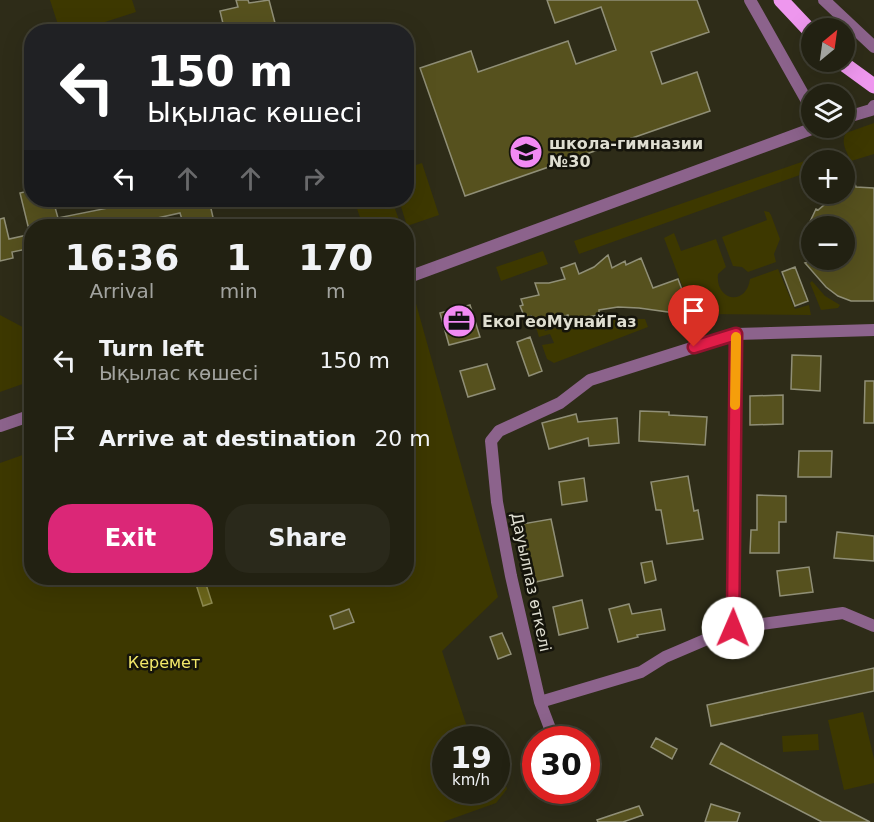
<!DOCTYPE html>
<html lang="en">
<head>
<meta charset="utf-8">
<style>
	:root { --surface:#222112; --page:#2a291b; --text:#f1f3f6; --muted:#a2a39f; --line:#3f3e32; --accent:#db2777 }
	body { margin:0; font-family:"DejaVu Sans",sans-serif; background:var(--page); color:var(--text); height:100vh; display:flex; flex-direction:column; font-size:22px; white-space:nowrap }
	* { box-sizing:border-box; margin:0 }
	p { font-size:20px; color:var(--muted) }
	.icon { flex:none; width:33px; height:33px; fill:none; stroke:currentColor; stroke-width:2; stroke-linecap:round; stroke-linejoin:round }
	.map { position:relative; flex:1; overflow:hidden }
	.side { position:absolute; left:24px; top:219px; width:390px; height:366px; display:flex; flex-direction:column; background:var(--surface); border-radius:24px; box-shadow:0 6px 24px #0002,0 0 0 2px var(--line) }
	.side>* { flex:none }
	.hud { position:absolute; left:24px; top:24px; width:390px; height:183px; border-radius:24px; box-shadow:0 6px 24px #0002,0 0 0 2px var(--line); background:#202124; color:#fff; overflow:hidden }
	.needle { width:39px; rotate:29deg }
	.controls { position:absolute; left:801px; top:18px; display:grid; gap:12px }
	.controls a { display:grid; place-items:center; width:54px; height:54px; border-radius:50%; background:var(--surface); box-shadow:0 6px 24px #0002,0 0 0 2px var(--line); font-size:30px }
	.speed { position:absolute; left:432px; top:726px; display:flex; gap:12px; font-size:30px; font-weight:700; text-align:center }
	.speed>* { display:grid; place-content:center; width:78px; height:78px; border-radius:50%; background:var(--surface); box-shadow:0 6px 24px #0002,0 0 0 2px var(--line); line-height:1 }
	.speed small { font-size:15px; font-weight:400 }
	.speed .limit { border:9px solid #d22; background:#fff; color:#111 }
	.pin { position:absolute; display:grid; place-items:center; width:51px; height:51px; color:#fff; margin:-62px -26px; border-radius:50% 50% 50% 0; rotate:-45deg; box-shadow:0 0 6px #0007 }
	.pin .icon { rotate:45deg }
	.me { position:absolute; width:66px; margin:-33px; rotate:1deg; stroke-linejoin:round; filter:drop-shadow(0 0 4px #0008) }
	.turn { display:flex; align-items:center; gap:21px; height:126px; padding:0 24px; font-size:27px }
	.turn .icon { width:78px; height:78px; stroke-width:2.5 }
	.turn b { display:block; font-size:42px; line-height:51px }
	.lanes { display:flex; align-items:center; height:57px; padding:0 24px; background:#0003; justify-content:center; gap:30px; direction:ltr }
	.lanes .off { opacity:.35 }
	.eta { display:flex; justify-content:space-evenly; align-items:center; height:102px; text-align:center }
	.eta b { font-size:36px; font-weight:700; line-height:42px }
	.primary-button { display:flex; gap:12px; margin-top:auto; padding:12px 24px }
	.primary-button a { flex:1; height:69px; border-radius:24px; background:var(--accent); color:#fff; font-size:24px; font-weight:700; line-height:69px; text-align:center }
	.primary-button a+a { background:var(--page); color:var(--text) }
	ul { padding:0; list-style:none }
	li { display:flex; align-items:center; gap:18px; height:78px; padding:0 24px }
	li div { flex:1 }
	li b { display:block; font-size:22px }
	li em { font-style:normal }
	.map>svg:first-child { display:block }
	.green { fill:#3d3800 }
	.water { fill:#6c661a; stroke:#8e8a51; stroke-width:1.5 }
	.building { fill:#56511e; stroke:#908f77; stroke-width:1.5 }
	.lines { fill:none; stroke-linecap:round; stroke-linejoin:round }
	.street { stroke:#8c638c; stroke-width:12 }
	.primary { stroke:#ee97ee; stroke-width:15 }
	.route-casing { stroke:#92132f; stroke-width:15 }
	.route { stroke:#e11d48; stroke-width:10 }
	.slow { stroke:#f59e0b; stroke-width:10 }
	.labels { text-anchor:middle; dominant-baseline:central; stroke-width:5; stroke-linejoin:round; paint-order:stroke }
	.poi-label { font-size:16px; font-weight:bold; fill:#dfded1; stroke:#15140b; text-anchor:start }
	.street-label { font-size:16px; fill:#dfded1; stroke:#15140b }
	.park-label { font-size:16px; fill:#f3e869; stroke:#15140b }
</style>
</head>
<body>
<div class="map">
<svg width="874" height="822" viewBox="0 0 874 822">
	<rect width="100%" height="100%" fill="#2e2c18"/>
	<path class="green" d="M 50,0 L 132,0 L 136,12 L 77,31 L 60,31 Z
		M 874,123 L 874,154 L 851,161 C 847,152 840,143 846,133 Z
		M 816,157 L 817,160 L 812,160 L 811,171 L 579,254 L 574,241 Z
		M 422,163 L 439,215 L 407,226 L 399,200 L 406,200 L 407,168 Z
		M 354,200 L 392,200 L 401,226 L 363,226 Z
		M 764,211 L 769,212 L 771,215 L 780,239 L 774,254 L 776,262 L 748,272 L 742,267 L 733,266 L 722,237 L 767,220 Z
		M 674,233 L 681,251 L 716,239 L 726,267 L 718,274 C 715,301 746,307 750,279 L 778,269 L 795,309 L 809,305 L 811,315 L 693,314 L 664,238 Z
		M 543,251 L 548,264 L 501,281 L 496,267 Z
		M 812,281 L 825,296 L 840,305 L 838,308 L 821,310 L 810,283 Z
		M 415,300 L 498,597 L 442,651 L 469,733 L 485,728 L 490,739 L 446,740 L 446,790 L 496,790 L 497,759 L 507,789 L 496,803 L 443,822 L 0,822 L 0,463 L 31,452 L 32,578 L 406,578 L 406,303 Z
		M 0,315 L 32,332 L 31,381 L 0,392 Z
		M 615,319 L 645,319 L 648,327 L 554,363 L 547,359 L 542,345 L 554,343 L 550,334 L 539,337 L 536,327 L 543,325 L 545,331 L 567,325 L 569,330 Z
		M 863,712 L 874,759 L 874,783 L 844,790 L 828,720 Z
		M 818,734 L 819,750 L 783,752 L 782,736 Z"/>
	<path class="water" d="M 194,578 L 204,578 L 212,603 L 203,606 Z"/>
	<path class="building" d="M 236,0 L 248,0 L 249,3 L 269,0 L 275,23 L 247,30 L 248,32 L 225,32 L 220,11 L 238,7 Z
		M 547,0 L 697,0 L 709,32 L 651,52 L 662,84 L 697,72 L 710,111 L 465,196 L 420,68 L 471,51 L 478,72 L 568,41 L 576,64 L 616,50 L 601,7 L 555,23 Z
		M 854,180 L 856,187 L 874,188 L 874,301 L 851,301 L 838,296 L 826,287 L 805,263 L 809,262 L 809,260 L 844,260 L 844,226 L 808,226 L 816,209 L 818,210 L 837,194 L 844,194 L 844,183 Z
		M 32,190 L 32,200 L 53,200 L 58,218 L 148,200 L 209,200 L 215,226 L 184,226 L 180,213 L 122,226 L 28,226 L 20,193 Z
		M 4,218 L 9,239 L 32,234 L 32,248 L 12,252 L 13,258 L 0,261 L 0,219 Z
		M 608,255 L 612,268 L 625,261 L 626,265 L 641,258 L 653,288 L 678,279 L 691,314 L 677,319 L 675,313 L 639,308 L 618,307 L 599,310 L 599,315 L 570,320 L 568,315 L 547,322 L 544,317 L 533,321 L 531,316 L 525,318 L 520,306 L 523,305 L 521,299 L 539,295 L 535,283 L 549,283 L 565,279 L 561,268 L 575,263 L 579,274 L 594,267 Z
		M 795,267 L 808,301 L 795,306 L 782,272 Z
		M 470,305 L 480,337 L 449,345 L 440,313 Z
		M 530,337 L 542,371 L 529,376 L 517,342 Z
		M 792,355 L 821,356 L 820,391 L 791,389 Z
		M 487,364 L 495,389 L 468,397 L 460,371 Z
		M 865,381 L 874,381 L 874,423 L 864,423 Z
		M 783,395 L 783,424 L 750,425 L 750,396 Z
		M 640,411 L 669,412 L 669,415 L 707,417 L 705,445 L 639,441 Z
		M 576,414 L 578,422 L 617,418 L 619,443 L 589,446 L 588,438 L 549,449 L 542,423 Z
		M 799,451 L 832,451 L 831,477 L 798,477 Z
		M 688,476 L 694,511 L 698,510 L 703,539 L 667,544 L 661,510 L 656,510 L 651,482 Z
		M 584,478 L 587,501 L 562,505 L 559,482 Z
		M 757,495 L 786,496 L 786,522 L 779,522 L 779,553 L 750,553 L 751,530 L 757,530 Z
		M 551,519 L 563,576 L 531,583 L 522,524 Z
		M 837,532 L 874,536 L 874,561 L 834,558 Z
		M 652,561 L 656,580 L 645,583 L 641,563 Z
		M 809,567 L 813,592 L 780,596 L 777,571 Z
		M 582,600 L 588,628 L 559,635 L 553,607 Z
		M 629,604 L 632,614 L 661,609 L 665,630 L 637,635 L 638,637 L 618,642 L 609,609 Z
		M 349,609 L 354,622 L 334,629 L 330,616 Z
		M 502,633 L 511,654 L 498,659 L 490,637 Z
		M 874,668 L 874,691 L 711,726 L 707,705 Z
		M 656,738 L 677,749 L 672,759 L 651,747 Z
		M 721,743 L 820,796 L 870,822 L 822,822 L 710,764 Z
		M 711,804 L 740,813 L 737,822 L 705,822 Z
		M 639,806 L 643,815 L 623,822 L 598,822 L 597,820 Z"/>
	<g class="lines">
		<path class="street" d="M 750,0 L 812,110
			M 824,0 L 874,47
			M 844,118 L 871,110 L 874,106
			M 406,278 L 814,128
			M 0,426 L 32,415
			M 733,628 L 736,334
			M 540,702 L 641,672 L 665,657 L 733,628 L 843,613 L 874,626
			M 554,739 L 540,702 L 511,576 L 497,502 L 491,441 L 499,431 L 560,403 L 590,380 L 736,334 L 874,330"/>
		<path class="primary" d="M 781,0 L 812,33
			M 841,62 L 874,86"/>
	</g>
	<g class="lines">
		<g class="route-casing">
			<path id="route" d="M 694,347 L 736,334 L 733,628"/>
		</g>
		<use href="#route" class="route"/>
		<path class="slow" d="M 735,405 L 736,337"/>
	</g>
	<defs>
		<g id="school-disc" transform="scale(1.725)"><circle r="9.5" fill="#f28af3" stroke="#15140b"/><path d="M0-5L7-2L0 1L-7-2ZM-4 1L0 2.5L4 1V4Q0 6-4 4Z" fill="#111"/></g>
		<g id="office-disc" transform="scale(1.725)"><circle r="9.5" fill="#f28af3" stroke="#15140b"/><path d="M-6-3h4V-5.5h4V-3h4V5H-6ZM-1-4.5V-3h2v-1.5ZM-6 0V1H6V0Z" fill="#111"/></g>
	</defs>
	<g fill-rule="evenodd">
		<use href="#school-disc" x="526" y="152"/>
		<use href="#office-disc" x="459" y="321"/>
	</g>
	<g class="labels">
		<g class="poi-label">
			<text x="549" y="143">школа-гимназии<tspan x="549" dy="18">№30</tspan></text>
			<text x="482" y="321">ЕкоГеоМунайГаз</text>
		</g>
		<g class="street-label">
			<text transform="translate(531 582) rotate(78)">Дауылпаз өткелі</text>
		</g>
		<g class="park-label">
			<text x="164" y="662">Керемет</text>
		</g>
	</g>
</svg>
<div class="controls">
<a><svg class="needle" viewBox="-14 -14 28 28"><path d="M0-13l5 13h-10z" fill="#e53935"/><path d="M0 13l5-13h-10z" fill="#a2a39f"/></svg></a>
<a><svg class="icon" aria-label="layers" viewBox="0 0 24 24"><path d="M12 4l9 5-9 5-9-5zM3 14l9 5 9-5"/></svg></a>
<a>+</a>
<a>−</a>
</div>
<div class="speed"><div>19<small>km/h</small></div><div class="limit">30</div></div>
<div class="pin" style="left:694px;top:347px;background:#d93025"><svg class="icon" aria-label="arrive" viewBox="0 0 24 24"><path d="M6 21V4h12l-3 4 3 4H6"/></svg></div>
<svg class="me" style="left:733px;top:628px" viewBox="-20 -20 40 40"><circle r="19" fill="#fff"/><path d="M0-13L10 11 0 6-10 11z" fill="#e11d48"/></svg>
<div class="hud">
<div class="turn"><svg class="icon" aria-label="left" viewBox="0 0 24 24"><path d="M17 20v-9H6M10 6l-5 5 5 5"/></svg><div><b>150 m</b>Ықылас көшесі</div></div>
<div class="lanes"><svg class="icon" aria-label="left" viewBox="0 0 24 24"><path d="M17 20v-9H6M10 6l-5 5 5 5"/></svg><svg class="icon off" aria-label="ahead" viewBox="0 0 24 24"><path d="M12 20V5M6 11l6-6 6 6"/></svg><svg class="icon off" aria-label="ahead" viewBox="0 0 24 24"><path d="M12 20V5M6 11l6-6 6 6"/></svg><svg class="icon off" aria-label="right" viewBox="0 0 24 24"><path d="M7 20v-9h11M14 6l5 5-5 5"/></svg></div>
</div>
<section class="side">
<div class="eta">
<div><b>16:36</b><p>Arrival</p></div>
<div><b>1</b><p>min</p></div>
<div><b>170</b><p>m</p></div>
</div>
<ul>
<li><svg class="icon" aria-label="left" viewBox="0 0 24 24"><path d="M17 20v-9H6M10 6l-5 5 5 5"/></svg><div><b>Turn left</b><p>Ықылас көшесі</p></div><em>150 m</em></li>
<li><svg class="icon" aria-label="arrive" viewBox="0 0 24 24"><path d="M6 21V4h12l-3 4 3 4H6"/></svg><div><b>Arrive at destination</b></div><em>20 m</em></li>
</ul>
<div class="primary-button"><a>Exit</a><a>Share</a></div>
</section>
</div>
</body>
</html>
